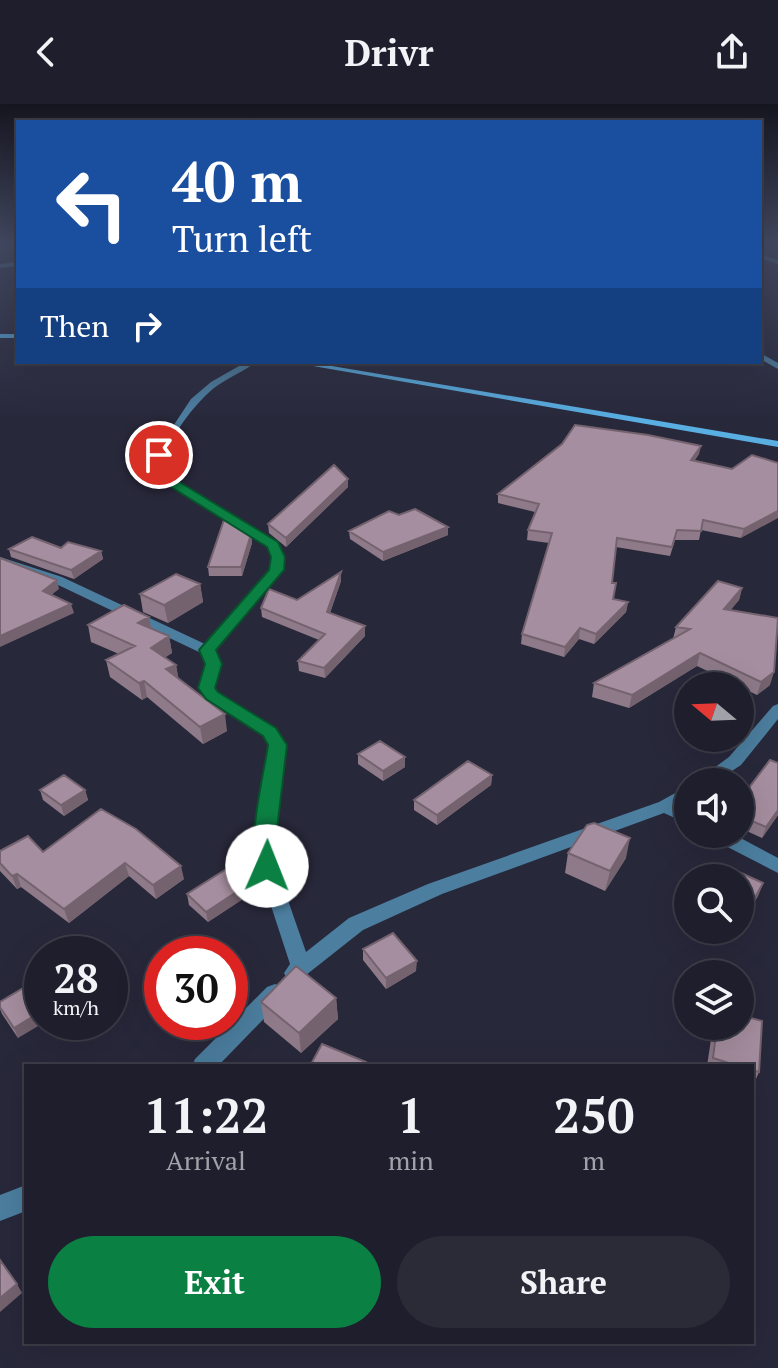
<!DOCTYPE html>
<html lang="en">
<head>
<meta charset="utf-8">
<style>
	:root { --surface:#1e1e2c; --page:#2b2b38; --text:#f1f3f6; --muted:#a1a2a9; --line:#3c3c48; --accent:#0b8043 }
	body { margin:0; font-family:"PT Serif",serif; background:var(--page); color:var(--text); height:100vh; display:flex; flex-direction:column; font-size:30px; white-space:nowrap }
	* { box-sizing:border-box; margin:0 }
	p { font-size:26px; color:var(--muted) }
	.icon { flex:none; width:44px; height:44px; fill:none; stroke:currentColor; stroke-width:2; stroke-linecap:round; stroke-linejoin:round }
	.map { position:relative; flex:1; overflow:hidden }
	.panel { position:absolute; left:24px; top:960px; width:730px; height:280px; display:flex; flex-direction:column; background:var(--surface); border-radius:0px; box-shadow:0 8px 32px #0002,0 0 0 2px var(--line) }
	.panel>* { flex:none }
	.banner { position:absolute; left:16px; top:16px; width:746px; height:244px; border-radius:0px; box-shadow:0 8px 32px #0002,0 0 0 2px var(--line); background:#1a4fa0; color:#fff; overflow:hidden }
	.needle { width:52px; rotate:289deg }
	.buttons { position:absolute; left:674px; top:568px; display:grid; gap:16px }
	.buttons a { display:grid; place-items:center; width:80px; height:80px; border-radius:50%; background:var(--surface); box-shadow:0 8px 32px #0002,0 0 0 2px var(--line); font-size:40px }
	.speed { position:absolute; left:24px; top:832px; display:flex; gap:16px; font-size:40px; font-weight:700; text-align:center }
	.speed>* { display:grid; place-content:center; width:104px; height:104px; border-radius:50%; background:var(--surface); box-shadow:0 8px 32px #0002,0 0 0 2px var(--line); line-height:1 }
	.speed small { font-size:20px; font-weight:400 }
	.speed .limit { border:12px solid #d22; background:#fff; color:#111 }
	.pin { position:absolute; display:grid; place-items:center; width:68px; height:68px; color:#fff; margin:-34px; border:4px solid #fff; border-radius:50%; box-shadow:0 2px 8px #0007 }
	.me { position:absolute; width:88px; margin:-44px; rotate:1deg; stroke-linejoin:round; filter:drop-shadow(0 0 6px #0008) }
	.turn { display:flex; align-items:center; gap:28px; height:168px; padding:0 24px; font-size:36px }
	.turn .icon { width:104px; height:104px; stroke-width:2.5 }
	.turn b { display:block; font-size:56px; line-height:68px }
	.then { display:flex; align-items:center; height:76px; padding:0 24px; background:#0003; gap:16px; font-size:30px }
	.eta { display:flex; justify-content:space-evenly; align-items:center; height:136px; text-align:center }
	.eta b { font-size:48px; font-weight:700; line-height:56px }
	.primary-button { display:flex; gap:16px; margin-top:auto; padding:16px 24px }
	.primary-button a { flex:1; height:92px; border-radius:48px; background:var(--accent); color:#fff; font-size:32px; font-weight:700; line-height:92px; text-align:center }
	.primary-button a+a { background:var(--page); color:var(--text) }
	header { display:flex; justify-content:space-between; align-items:center; height:104px; padding:0 24px; background:var(--surface); font-size:36px; font-weight:700 }
	.map>svg:first-child { display:block }
	.lines { fill:none; stroke-linecap:round; stroke-linejoin:round }
	.lane { fill:#4c7e9f; fill-rule:evenodd }
	.street { fill:#4c7e9f; fill-rule:evenodd }
	.secondary { fill:#59aee2; fill-rule:evenodd }
	.wall { fill:#8e7a89 }
	.shaded-wall { fill:#74636f }
	.building { fill:#a58e9f; stroke:#74636f; stroke-width:2 }
	.route { fill:#0b8043; stroke:#07532c; stroke-width:2 }
</style>
</head>
<body>
<header><svg class="icon" aria-label="back" viewBox="0 0 24 24"><path d="M15 5l-7 7 7 7"/></svg>Drivr<svg class="icon" aria-label="share" viewBox="0 0 24 24"><path d="M12 15V3M7 8l5-5 5 5M5 13v7h14v-7"/></svg></header>
<div class="map">
<svg width="778" height="1264" viewBox="0 0 778 1264">
	<rect width="100%" height="100%" fill="#28283b"/>
	<g class="lines">
		<path class="lane" d="M 18,158 L 18,162 L 0,164 L 0,160 Z"/>
		<path class="street" d="M 760,150 L 778,156 L 778,160 L 760,154 Z
			M 760,249 L 778,259 L 778,265 L 760,255 Z
			M 246,258 L 256,258 C 243,268 227,274 214,284 C 195,299 154,349 168,372 L 277,437 L 284,453 L 280,469 L 214,546 L 221,560 L 214,584 L 218,589 L 276,624 L 286,641 L 273,742 L 276,762 L 306,848 L 349,814 L 428,780 L 659,698 L 688,682 L 688,696 L 679,702 L 688,706 L 688,720 L 664,709 L 442,790 L 363,826 L 301,875 L 294,878 L 287,875 L 284,869 L 290,860 L 258,762 L 255,742 L 270,641 C 254,615 216,611 200,584 L 207,560 L 201,549 L 54,479 L 0,461 L 0,453 L 62,473 L 205,540 L 270,465 L 272,453 L 268,442 L 160,376 L 153,364 L 154,351 L 191,295 L 211,278 Z
			M 778,600 L 778,615 L 741,661 L 715,678 L 695,678 L 729,653 L 773,602 Z
			M 709,730 L 733,730 L 778,754 L 778,769 L 712,735 Z
			M 275,880 L 283,883 L 286,889 L 283,895 L 218,962 L 192,962 L 195,955 L 267,883 Z
			M 26,1081 L 26,1107 L 0,1117 L 0,1091 Z"/>
		<path class="secondary" d="M 0,230 L 18,230 L 18,234 L 0,234 Z
			M 290,258 L 308,258 L 778,337 L 778,343 Z"/>
	</g>
	<path class="wall" d="M 699,350 L 694,357 L 732,365 L 778,359 L 741,434 L 701,426 L 699,436 L 675,436 L 670,452 L 616,443 L 612,479 L 613,495 L 628,498 L 626,508 L 594,540 L 579,535 L 564,553 L 521,540 L 522,530 L 549,439 L 527,436 L 528,426 L 535,408 L 498,399 L 498,390 Z
		M 348,375 L 348,383 L 286,443 L 269,429 L 268,420 Z
		M 349,427 L 448,431 L 383,457 L 350,435 Z
		M 251,430 L 252,439 L 242,472 L 209,472 L 208,463 Z
		M 61,444 L 101,447 L 103,455 L 74,475 L 11,453 L 9,445 Z
		M 341,477 L 330,509 L 365,522 L 365,532 L 325,574 L 299,567 L 298,557 L 319,536 L 262,513 L 261,504 L 297,496 Z
		M 200,480 L 203,498 L 168,519 L 143,508 L 140,490 Z
		M 742,484 L 739,496 L 730,506 L 770,581 L 757,591 L 697,562 L 629,604 L 592,593 L 594,579 L 673,535 L 676,523 Z
		M 149,513 L 151,525 L 169,532 L 172,549 L 165,553 L 176,561 L 178,574 L 227,627 L 203,640 L 147,593 L 142,596 L 110,573 L 106,556 L 119,550 L 91,538 L 88,521 Z
		M 358,650 L 405,653 L 405,663 L 383,677 L 358,660 Z
		M 492,671 L 491,681 L 437,721 L 414,706 L 414,696 Z
		M 40,686 L 85,686 L 88,696 L 64,712 L 43,696 Z
		M 740,687 L 778,711 L 762,734 L 740,724 Z
		M 101,705 L 184,775 L 156,795 L 129,772 L 69,819 L 21,783 L 17,785 L 0,767 L 0,747 L 43,748 Z
		M 568,749 L 626,754 L 605,787 L 565,769 Z
		M 740,774 L 759,790 L 746,813 L 740,811 Z
		M 247,781 L 249,791 L 208,818 L 189,801 L 187,790 Z
		M 363,845 L 416,867 L 386,885 L 363,856 Z
		M 33,878 L 18,934 L 2,910 L 0,905 L 0,898 Z
		M 336,894 L 338,915 L 301,949 L 264,918 L 261,898 Z
		M 713,922 L 740,922 L 759,968 L 752,984 L 752,962 L 707,962 Z"/>
	<path class="shaded-wall" d="M 701,342 L 699,350 L 689,365 L 691,356 Z
		M 348,375 L 348,383 L 286,443 L 286,434 Z
		M 778,407 L 778,414 L 741,434 L 744,425 Z
		M 448,423 L 448,431 L 383,457 L 383,448 Z
		M 251,430 L 252,439 L 242,472 L 241,463 Z
		M 101,447 L 103,455 L 74,475 L 71,466 Z
		M 341,468 L 341,477 L 327,517 L 327,508 Z
		M 57,476 L 59,485 L 45,496 L 43,487 Z
		M 200,480 L 203,498 L 168,519 L 164,501 Z
		M 742,484 L 739,496 L 721,518 L 724,505 Z
		M 628,498 L 626,508 L 594,540 L 596,530 Z
		M 71,500 L 74,509 L 0,543 L 0,532 Z
		M 149,513 L 152,529 L 138,519 Z
		M 365,522 L 365,532 L 325,574 L 324,564 Z
		M 580,524 L 579,535 L 564,553 L 565,543 Z
		M 169,532 L 172,549 L 154,561 L 151,544 Z
		M 700,549 L 697,562 L 629,604 L 632,591 Z
		M 176,561 L 179,577 L 166,565 Z
		M 774,568 L 770,581 L 757,591 L 761,578 Z
		M 144,577 L 147,593 L 142,596 L 139,579 Z
		M 225,610 L 227,627 L 203,640 L 200,623 Z
		M 405,653 L 405,663 L 383,677 L 383,667 Z
		M 492,671 L 491,681 L 437,721 L 437,711 Z
		M 85,686 L 88,696 L 64,712 L 61,701 Z
		M 778,706 L 778,711 L 762,734 L 766,723 Z
		M 630,734 L 626,754 L 605,787 L 610,767 Z
		M 125,759 L 129,772 L 69,819 L 64,805 Z
		M 181,762 L 184,775 L 156,795 L 153,781 Z
		M 17,770 L 21,783 L 17,785 L 12,772 Z
		M 763,779 L 759,790 L 746,813 L 750,803 Z
		M 247,781 L 249,791 L 208,818 L 206,808 Z
		M 417,857 L 416,867 L 386,885 L 386,874 Z
		M 336,894 L 338,915 L 301,949 L 299,929 Z
		M 42,907 L 42,918 L 45,918 L 18,934 L 14,924 Z
		M 17,1180 L 22,1189 L 0,1208 L 0,1194 Z"/>
	<path class="building" d="M 575,321 L 648,331 L 701,342 L 691,356 L 732,365 L 752,351 L 778,359 L 778,407 L 744,425 L 703,416 L 701,427 L 677,426 L 672,443 L 617,434 L 612,479 L 616,479 L 613,495 L 628,498 L 596,530 L 580,524 L 565,543 L 522,530 L 552,429 L 528,426 L 539,400 L 498,390 L 562,340 Z
		M 334,361 L 348,375 L 286,434 L 268,420 Z
		M 415,405 L 448,423 L 383,448 L 349,427 L 389,407 L 399,411 Z
		M 225,413 L 251,430 L 241,463 L 208,463 Z
		M 32,433 L 61,444 L 68,438 L 101,447 L 71,466 L 9,445 Z
		M 0,454 L 57,476 L 43,487 L 71,500 L 0,532 Z
		M 341,468 L 327,508 L 365,522 L 324,564 L 298,557 L 325,530 L 261,504 L 269,485 L 297,496 Z
		M 176,470 L 200,480 L 164,501 L 140,490 Z
		M 718,477 L 742,484 L 724,505 L 778,514 L 774,568 L 761,578 L 700,549 L 632,591 L 594,579 L 690,525 L 676,523 Z
		M 124,501 L 149,513 L 138,519 L 169,532 L 151,544 L 176,561 L 166,565 L 225,610 L 200,623 L 144,577 L 139,579 L 106,556 L 135,542 L 88,521 Z
		M 380,637 L 405,653 L 383,667 L 358,650 Z
		M 770,656 L 778,659 L 778,706 L 766,723 L 740,712 L 740,687 L 745,689 Z
		M 468,657 L 492,671 L 437,711 L 414,696 Z
		M 64,671 L 85,686 L 61,701 L 40,686 Z
		M 101,705 L 136,725 L 181,762 L 153,781 L 125,759 L 64,805 L 17,770 L 12,772 L 0,759 L 0,747 L 28,732 L 43,748 Z
		M 594,719 L 630,734 L 610,767 L 568,749 L 587,721 Z
		M 228,764 L 247,781 L 206,808 L 187,790 Z
		M 730,764 L 763,779 L 750,803 L 740,798 L 740,774 L 724,774 Z
		M 393,829 L 417,857 L 386,874 L 363,845 Z
		M 296,862 L 336,894 L 299,929 L 261,898 Z
		M 33,878 L 42,890 L 42,907 L 14,924 L 0,903 L 0,898 Z
		M 740,911 L 762,917 L 759,968 L 752,966 L 752,962 L 738,962 L 713,954 L 717,922 L 740,922 Z
		M 322,940 L 366,958 L 364,962 L 310,962 Z
		M 0,1156 L 17,1180 L 0,1194 Z"/>
	<linearGradient id="sky" x2="0" y2="1"><stop stop-color="#161620"/><stop offset="0.44" stop-color="#424860"/><stop offset="1" stop-color="#424860" stop-opacity="0"/></linearGradient>
	<rect width="778" height="316" fill="url(#sky)"/>
	<path class="route" d="M 155,348 L 165,351 L 163,364 L 168,371 L 278,438 L 285,453 L 284,466 L 216,546 L 222,560 L 215,584 L 218,588 L 276,624 L 287,641 L 275,742 L 277,762 L 274,768 L 259,768 C 245,743 264,670 268,641 L 263,632 L 206,595 L 198,584 L 205,560 L 199,546 L 269,466 L 271,453 L 267,443 L 160,376 L 152,364 Z"/>
</svg>
<div class="buttons">
<a><svg class="needle" viewBox="-14 -14 28 28"><path d="M0-13l5 13h-10z" fill="#e53935"/><path d="M0 13l5-13h-10z" fill="#a1a2a9"/></svg></a>
<a><svg class="icon" aria-label="sound" viewBox="0 0 24 24"><path d="M4 9h4l5-4v14l-5-4H4zM17 9q2 3 0 6"/></svg></a>
<a><svg class="icon" aria-label="search" viewBox="0 0 24 24"><circle cx="10" cy="10" r="6"/><path d="M15 15l6 6"/></svg></a>
<a><svg class="icon" aria-label="layers" viewBox="0 0 24 24"><path d="M12 4l9 5-9 5-9-5zM3 14l9 5 9-5"/></svg></a>
</div>
<div class="speed"><div>28<small>km/h</small></div><div class="limit">30</div></div>
<div class="pin" style="left:159px;top:351px;background:#d93025"><svg class="icon" aria-label="arrive" viewBox="0 0 24 24"><path d="M6 21V4h12l-3 4 3 4H6"/></svg></div>
<svg class="me" style="left:267px;top:762px" viewBox="-20 -20 40 40"><circle r="19" fill="#fff"/><path d="M0-13L10 11 0 6-10 11z" fill="#0b8043"/></svg>
<div class="banner">
<div class="turn"><svg class="icon" aria-label="left" viewBox="0 0 24 24"><path d="M17 20v-9H6M10 6l-5 5 5 5"/></svg><div><b>40 m</b>Turn left</div></div>
<div class="then">Then<svg class="icon" aria-label="right" viewBox="0 0 24 24"><path d="M7 20v-9h11M14 6l5 5-5 5"/></svg></div>
</div>
<section class="panel">
<div class="eta">
<div><b>11:22</b><p>Arrival</p></div>
<div><b>1</b><p>min</p></div>
<div><b>250</b><p>m</p></div>
</div>
<div class="primary-button"><a>Exit</a><a>Share</a></div>
</section>
</div>
</body>
</html>
